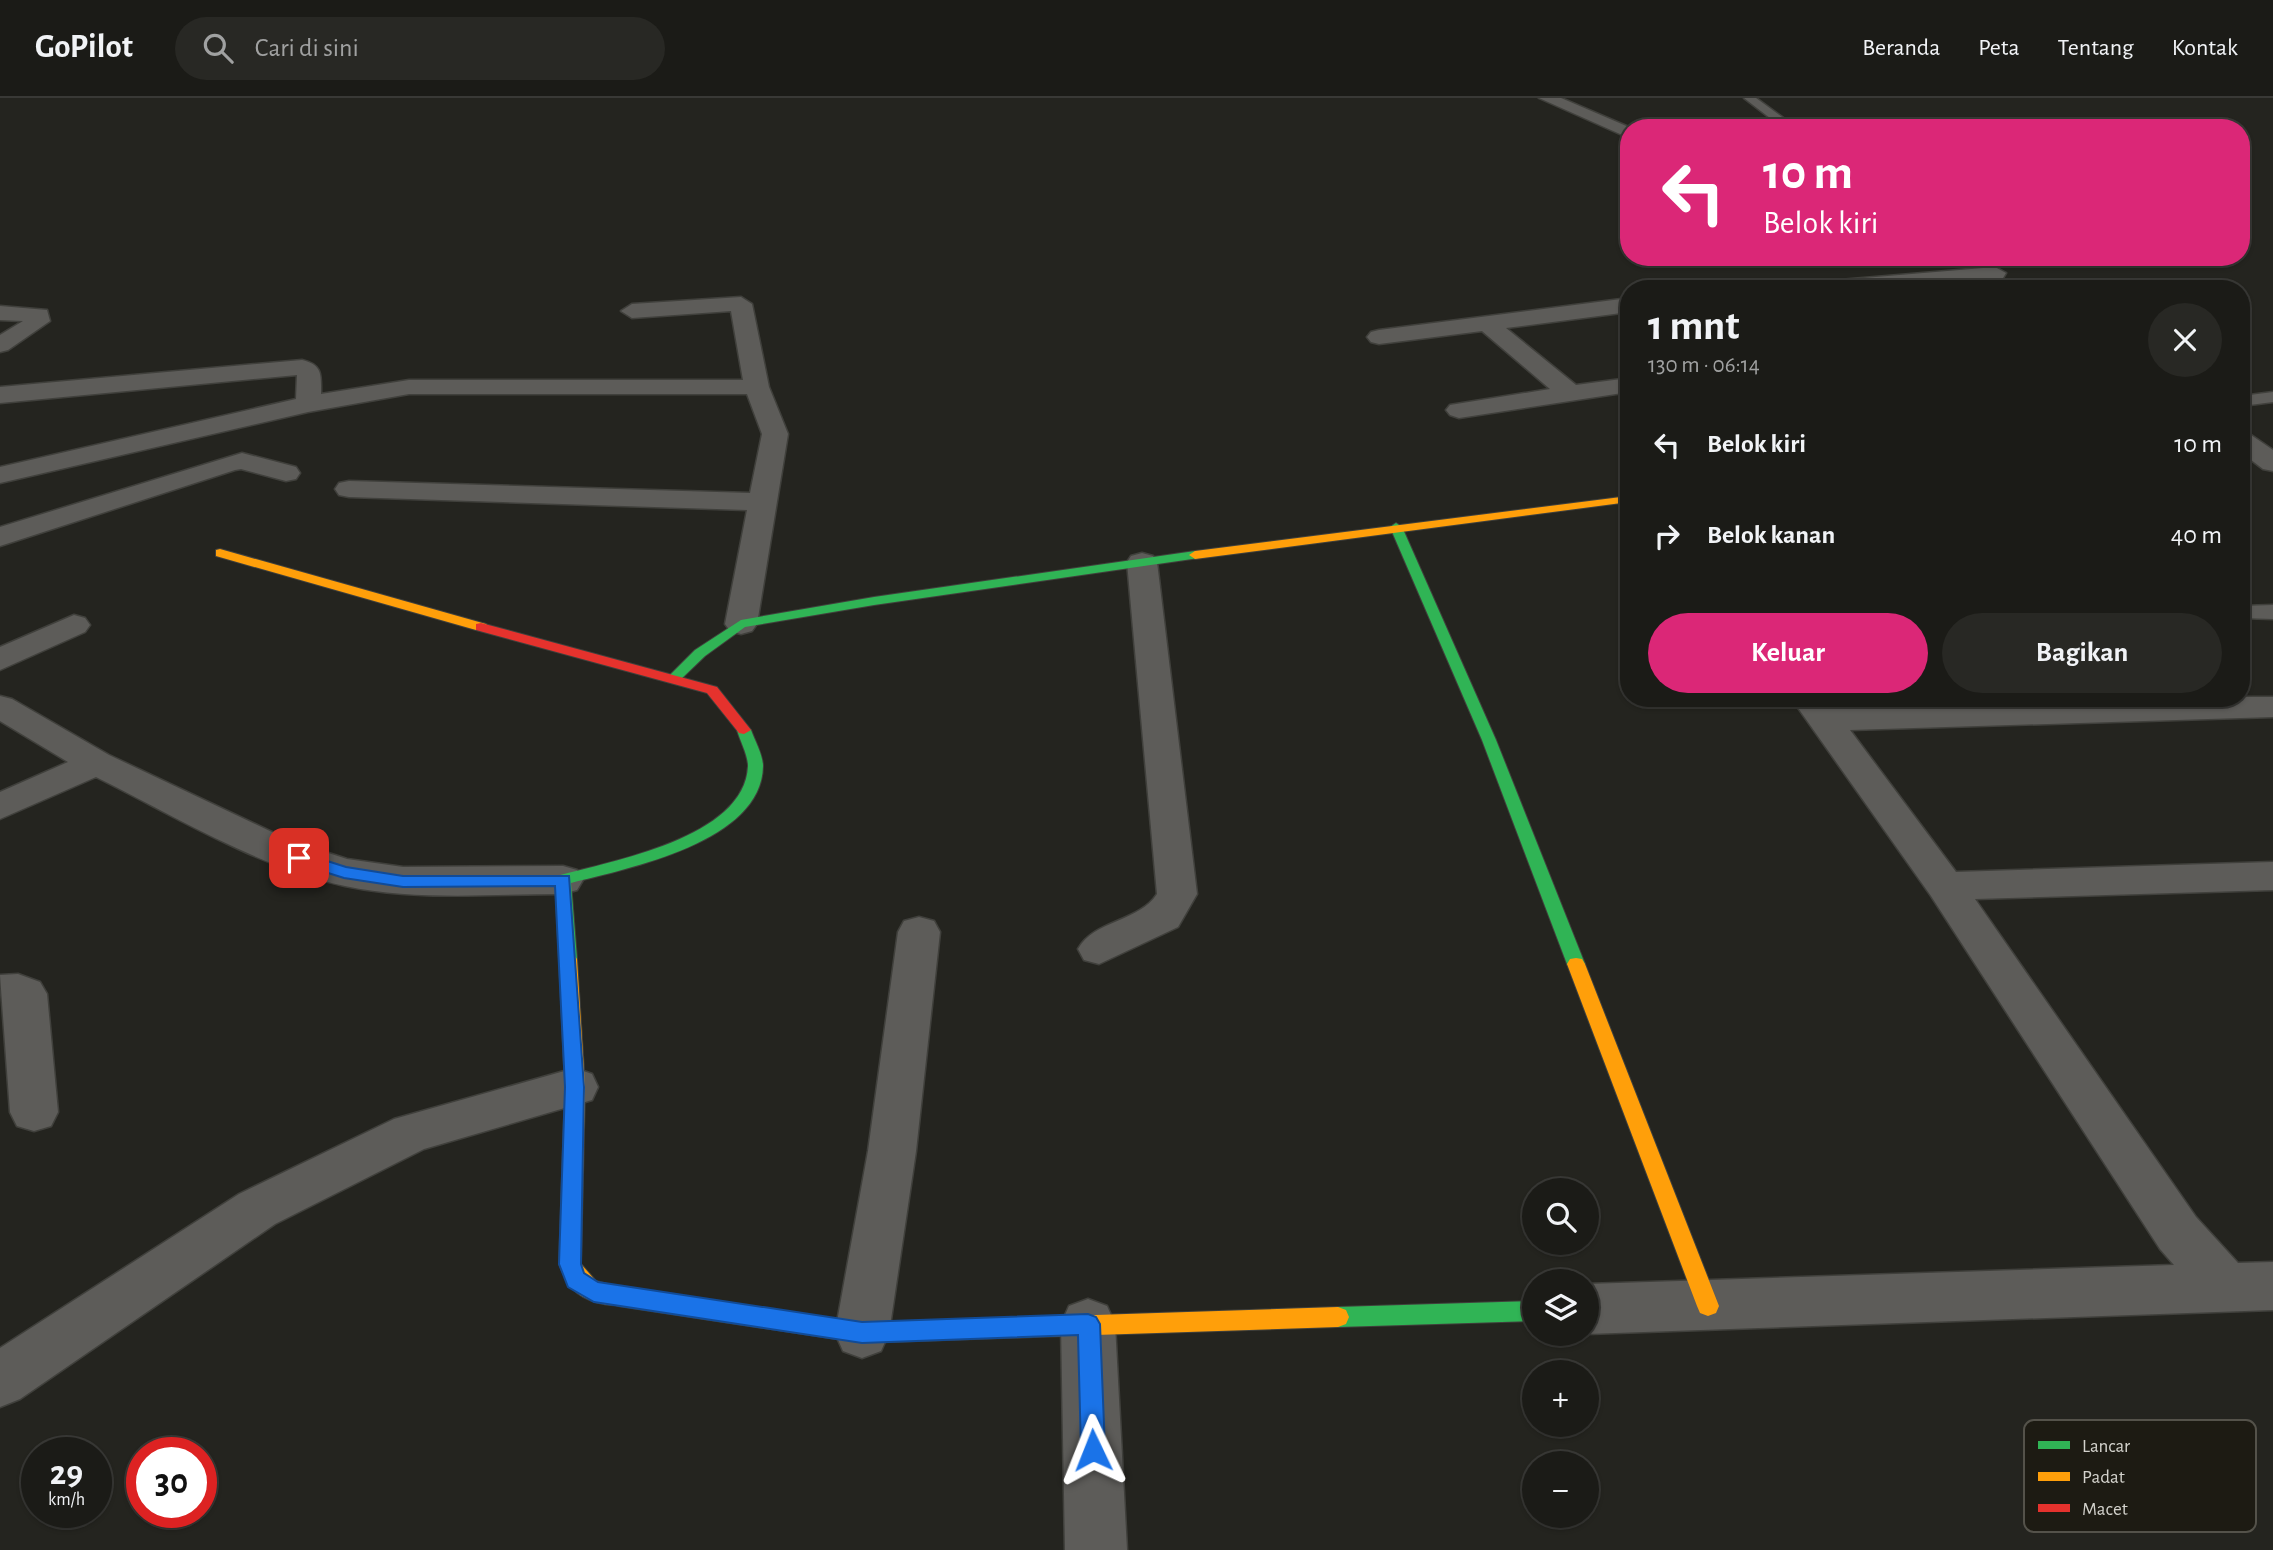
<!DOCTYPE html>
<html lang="id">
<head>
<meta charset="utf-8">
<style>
	:root { --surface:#1b1b17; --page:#282824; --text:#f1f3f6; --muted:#a0a1a1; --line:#393936; --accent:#db2777 }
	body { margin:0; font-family:"Alegreya Sans",sans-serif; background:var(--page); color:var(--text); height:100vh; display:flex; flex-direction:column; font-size:26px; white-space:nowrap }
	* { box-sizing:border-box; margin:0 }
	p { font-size:23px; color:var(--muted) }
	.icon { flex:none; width:38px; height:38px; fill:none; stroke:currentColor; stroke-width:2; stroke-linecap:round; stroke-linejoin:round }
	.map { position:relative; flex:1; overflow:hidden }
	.drawer { position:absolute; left:1620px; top:182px; width:630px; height:427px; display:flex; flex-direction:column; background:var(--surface); border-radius:28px; box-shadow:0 2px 5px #0004,0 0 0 2px var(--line) }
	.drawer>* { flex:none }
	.top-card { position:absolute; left:1620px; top:21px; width:630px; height:147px; border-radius:28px; box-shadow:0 2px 5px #0004,0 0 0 2px var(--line); background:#db2777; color:#fff; overflow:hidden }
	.fabs { position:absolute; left:1522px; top:1080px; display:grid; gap:14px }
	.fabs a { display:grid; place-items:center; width:77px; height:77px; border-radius:50%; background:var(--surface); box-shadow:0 2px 5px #0004,0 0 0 2px var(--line); font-size:35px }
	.speed { position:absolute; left:21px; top:1339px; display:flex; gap:14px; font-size:35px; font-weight:700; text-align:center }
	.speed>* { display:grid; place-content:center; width:91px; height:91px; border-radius:50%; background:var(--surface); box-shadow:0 2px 5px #0004,0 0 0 2px var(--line); line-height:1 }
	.speed small { font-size:18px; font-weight:400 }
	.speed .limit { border:10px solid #d22; background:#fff; color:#111 }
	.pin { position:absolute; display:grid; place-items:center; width:60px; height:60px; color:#fff; margin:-30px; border-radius:14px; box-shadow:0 4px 10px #0006 }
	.me { position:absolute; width:77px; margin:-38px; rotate:358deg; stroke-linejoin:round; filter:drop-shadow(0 0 5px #0008) }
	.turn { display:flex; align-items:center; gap:24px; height:147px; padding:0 28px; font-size:32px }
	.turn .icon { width:91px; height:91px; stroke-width:2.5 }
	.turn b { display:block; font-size:49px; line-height:60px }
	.round { display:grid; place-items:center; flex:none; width:74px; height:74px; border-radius:37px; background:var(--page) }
	.summary { display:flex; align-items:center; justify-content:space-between; height:119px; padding:0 28px }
	h1 { font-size:42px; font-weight:700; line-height:52px }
	.cta { display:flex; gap:14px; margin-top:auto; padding:14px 28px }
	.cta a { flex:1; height:80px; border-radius:42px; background:var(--accent); color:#fff; font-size:28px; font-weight:700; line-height:80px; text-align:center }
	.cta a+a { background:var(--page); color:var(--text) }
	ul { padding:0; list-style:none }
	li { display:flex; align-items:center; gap:21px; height:91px; padding:0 28px }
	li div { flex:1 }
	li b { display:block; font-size:26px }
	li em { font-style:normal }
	header { display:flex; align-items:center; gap:42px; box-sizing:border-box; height:98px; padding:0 35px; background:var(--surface); border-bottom:2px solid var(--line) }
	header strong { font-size:33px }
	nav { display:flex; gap:38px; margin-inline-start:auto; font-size:24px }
	.search { width:490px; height:63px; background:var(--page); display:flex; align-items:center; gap:18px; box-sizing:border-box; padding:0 24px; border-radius:38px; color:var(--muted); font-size:26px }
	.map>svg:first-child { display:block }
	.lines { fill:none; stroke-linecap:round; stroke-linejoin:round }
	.lane-casing { stroke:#40403c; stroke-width:3 }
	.street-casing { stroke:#40403c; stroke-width:3 }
	.fast-casing { stroke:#40403c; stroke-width:2 }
	.slow-casing { stroke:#40403c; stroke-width:2 }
	.jam-casing { stroke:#40403c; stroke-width:2 }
	.lane { fill:#5d5c59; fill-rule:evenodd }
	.street { fill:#5d5c59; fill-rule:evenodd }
	.fast { fill:#30b455; fill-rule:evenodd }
	.slow { fill:#ff9f0a; fill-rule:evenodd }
	.jam { fill:#e5322d; fill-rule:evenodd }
	.route { fill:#1a73e8; stroke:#114b97; stroke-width:2 }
	.key { fill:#1d1b13; stroke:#54524a; stroke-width:2 }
	.key-label { font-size:19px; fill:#d3d2cc }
</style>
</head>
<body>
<header>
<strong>GoPilot</strong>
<div class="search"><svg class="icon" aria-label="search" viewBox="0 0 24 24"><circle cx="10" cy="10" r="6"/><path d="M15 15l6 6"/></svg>Cari di sini</div>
<nav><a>Beranda</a><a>Peta</a><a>Tentang</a><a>Kontak</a></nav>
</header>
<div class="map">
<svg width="2273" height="1452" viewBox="0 0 2273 1452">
	<rect width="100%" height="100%" fill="#24241f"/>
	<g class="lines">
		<g class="lane-casing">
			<path id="lane" d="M 1744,0 L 1756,0 L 1797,30 L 1783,30 Z
				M 1966,159 L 1983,159 L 2002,175 L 1995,179 Z
				M 2273,294 L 2273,304 L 2242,308 L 2242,298 Z
				M 2273,507 L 2273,521 L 2242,520 L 2242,508 Z"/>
		</g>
		<g class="street-casing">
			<path id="street" d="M 1539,0 L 1561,0 L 1631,30 L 1629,40 Z
				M 1995,169 L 2006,175 L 2003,180 L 1891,191 L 1805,191 L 1816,184 Z
				M 741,199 L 752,206 L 769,289 L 788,336 L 757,526 L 752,533 L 741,536 L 730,533 L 725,526 L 747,412 L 349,399 L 339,397 L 335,391 L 339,385 L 349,383 L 750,395 L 762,336 L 747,296 L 409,296 L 308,314 L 0,385 L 0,369 L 296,301 L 297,277 L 0,305 L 0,289 L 302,262 C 323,267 321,277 321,296 L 409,282 L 743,282 L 731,213 L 632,220 L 621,213 L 632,206 Z
				M 1629,200 L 1629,214 L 1506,230 L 1576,287 L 1629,280 L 1629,294 L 1459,320 L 1450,317 L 1446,312 L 1450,307 L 1550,291 L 1482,233 L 1379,246 L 1371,244 L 1367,239 L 1371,234 L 1379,232 Z
				M 0,208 L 47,212 L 50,223 L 8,252 L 0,254 L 0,237 L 23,223 L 0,222 Z
				M 2242,335 L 2251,337 L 2273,352 L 2273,373 L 2263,371 L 2242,355 Z
				M 242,355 L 296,369 L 300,375 L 296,381 L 286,383 L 241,371 L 235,372 L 0,448 L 0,429 Z
				M 1142,455 L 1153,458 L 1157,464 L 1197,796 L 1178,829 L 1099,866 L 1084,862 L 1078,851 C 1094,822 1139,824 1157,796 L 1127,464 L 1131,458 Z
				M 74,517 L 85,520 L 90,527 L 85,534 L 0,572 L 0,549 Z
				M 0,598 L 12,601 L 109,657 L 291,743 L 347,761 L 403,769 L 563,768 L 577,772 L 583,782 L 577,792 L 563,796 C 491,796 416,803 345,788 C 257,769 175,718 96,679 L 0,721 L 0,694 L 68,664 L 0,623 Z
				M 2242,599 L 2273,599 L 2273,619 L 1850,632 L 1956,774 L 2273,764 L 2273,792 L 1975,801 L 2196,1119 L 2238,1165 L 2273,1164 L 2273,1212 L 1587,1236 L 1587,1186 L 2174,1167 L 2160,1151 L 1931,798 L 1791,600 L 1826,600 L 1834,611 Z
				M 919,819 L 934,823 L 940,834 L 916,1053 L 889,1235 L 881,1253 L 862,1260 L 843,1253 L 835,1235 L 868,1053 L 898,834 L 904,823 Z
				M 18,876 L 40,884 L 47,896 L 58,1014 L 51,1028 L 34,1033 L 17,1028 L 10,1014 L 0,877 Z
				M 575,970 L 592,976 L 598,989 L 592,1002 L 424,1051 L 275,1126 L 20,1301 L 0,1309 L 0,1250 L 239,1096 L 394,1021 Z
				M 1088,1201 L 1107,1208 L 1115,1226 L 1127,1452 L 1065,1452 L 1061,1226 L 1069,1208 Z"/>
		</g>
		<g class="fast-casing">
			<path id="fast" d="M 1396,425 L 1402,429 L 1496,642 L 1585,866 L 1582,871 L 1570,871 L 1567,866 L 1482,642 L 1390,429 Z
				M 1195,453 L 1199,454 L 1199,460 L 874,507 L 745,529 L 705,558 L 679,583 L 669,583 L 667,580 L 695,552 L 741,522 L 874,499 Z
				M 744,628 L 751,632 C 755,643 763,657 763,668 C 762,744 629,770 571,785 L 577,861 L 574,865 L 562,865 L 559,861 L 555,782 L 557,778 C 611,763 745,740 748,668 C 748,657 740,643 737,632 Z
				M 618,1188 L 862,1225 L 1034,1219 L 1042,1222 L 1045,1229 L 1042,1236 L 1034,1239 L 862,1245 L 618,1208 L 610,1205 L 607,1198 L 610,1191 Z
				M 1535,1203 L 1535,1223 L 1338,1229 L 1330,1226 L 1327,1219 L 1330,1212 L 1338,1209 Z"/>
		</g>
		<g class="slow-casing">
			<path id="slow" d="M 1629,398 L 1629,404 L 1195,461 L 1189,457 L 1195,453 Z
				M 220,451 L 486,526 L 488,529 L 486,532 L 476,532 L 216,458 L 216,452 Z
				M 568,855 L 574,857 L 577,861 L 585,989 L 581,1166 L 596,1183 L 626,1191 L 629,1198 L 626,1205 C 610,1211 584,1203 573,1191 C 566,1184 563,1175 559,1166 L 565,989 L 559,861 L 562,857 Z
				M 1576,860 L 1582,861 L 1585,866 L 1719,1208 L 1716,1215 L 1708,1218 L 1700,1215 L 1697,1208 L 1567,866 L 1570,861 Z
				M 1338,1209 L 1346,1212 L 1349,1219 L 1346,1226 L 1338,1229 L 1034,1239 L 1026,1236 L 1023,1229 L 1026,1222 L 1034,1219 Z"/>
		</g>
		<g class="jam-casing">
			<path id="jam" d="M 481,525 L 717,589 L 751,632 L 744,636 L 739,635 L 707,595 L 476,532 L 476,526 Z"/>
		</g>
		<use href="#lane" class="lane"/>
		<use href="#street" class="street"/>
		<use href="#fast" class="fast"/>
		<use href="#slow" class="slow"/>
		<use href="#jam" class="jam"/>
	</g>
	<path class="route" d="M 299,754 L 346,769 L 403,778 L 569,778 L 584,989 L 581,1166 L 584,1175 L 598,1184 L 862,1224 L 1088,1216 L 1096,1219 L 1100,1226 L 1105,1352 L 1101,1360 L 1093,1364 L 1084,1360 L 1081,1352 L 1078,1237 L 862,1245 L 594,1204 L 568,1189 L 559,1166 L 565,989 L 555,788 L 403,789 L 344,780 L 293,764 L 293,756 Z"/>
	<rect x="2024" y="1322" width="232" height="112" rx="10" class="key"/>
	<rect x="2038" y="1343" width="32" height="8" fill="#30b455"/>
	<rect x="2038" y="1374" width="32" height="9" fill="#ff9f0a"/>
	<rect x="2038" y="1406" width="32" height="8" fill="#e5322d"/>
	<g class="key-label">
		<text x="2082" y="1354">Lancar</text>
		<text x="2082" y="1385">Padat</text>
		<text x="2082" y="1417">Macet</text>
	</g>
</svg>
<div class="fabs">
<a><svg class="icon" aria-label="search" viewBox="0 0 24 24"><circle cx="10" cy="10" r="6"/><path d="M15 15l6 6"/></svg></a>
<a><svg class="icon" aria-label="layers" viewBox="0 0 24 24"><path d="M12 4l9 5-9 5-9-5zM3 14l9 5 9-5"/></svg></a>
<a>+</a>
<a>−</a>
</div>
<div class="speed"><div>29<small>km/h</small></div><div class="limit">30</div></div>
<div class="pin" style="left:299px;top:760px;background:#d93025"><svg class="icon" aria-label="arrive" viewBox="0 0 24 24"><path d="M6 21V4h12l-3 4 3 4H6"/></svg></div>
<svg class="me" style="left:1093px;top:1352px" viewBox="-20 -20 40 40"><path d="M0-17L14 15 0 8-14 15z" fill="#1a73e8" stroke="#fff" stroke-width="4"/></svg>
<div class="top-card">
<div class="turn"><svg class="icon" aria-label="left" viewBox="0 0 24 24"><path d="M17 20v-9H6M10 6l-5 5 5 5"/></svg><div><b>10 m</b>Belok kiri</div></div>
</div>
<section class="drawer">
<div class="summary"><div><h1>1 mnt</h1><p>130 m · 06:14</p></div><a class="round"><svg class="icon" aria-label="close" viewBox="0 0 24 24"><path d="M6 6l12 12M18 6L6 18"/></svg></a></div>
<ul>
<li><svg class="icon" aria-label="left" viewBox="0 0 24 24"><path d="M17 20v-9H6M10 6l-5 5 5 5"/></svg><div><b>Belok kiri</b></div><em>10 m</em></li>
<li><svg class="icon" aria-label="right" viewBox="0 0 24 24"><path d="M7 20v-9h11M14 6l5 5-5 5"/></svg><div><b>Belok kanan</b></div><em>40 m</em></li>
</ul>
<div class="cta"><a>Keluar</a><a>Bagikan</a></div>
</section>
</div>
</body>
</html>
